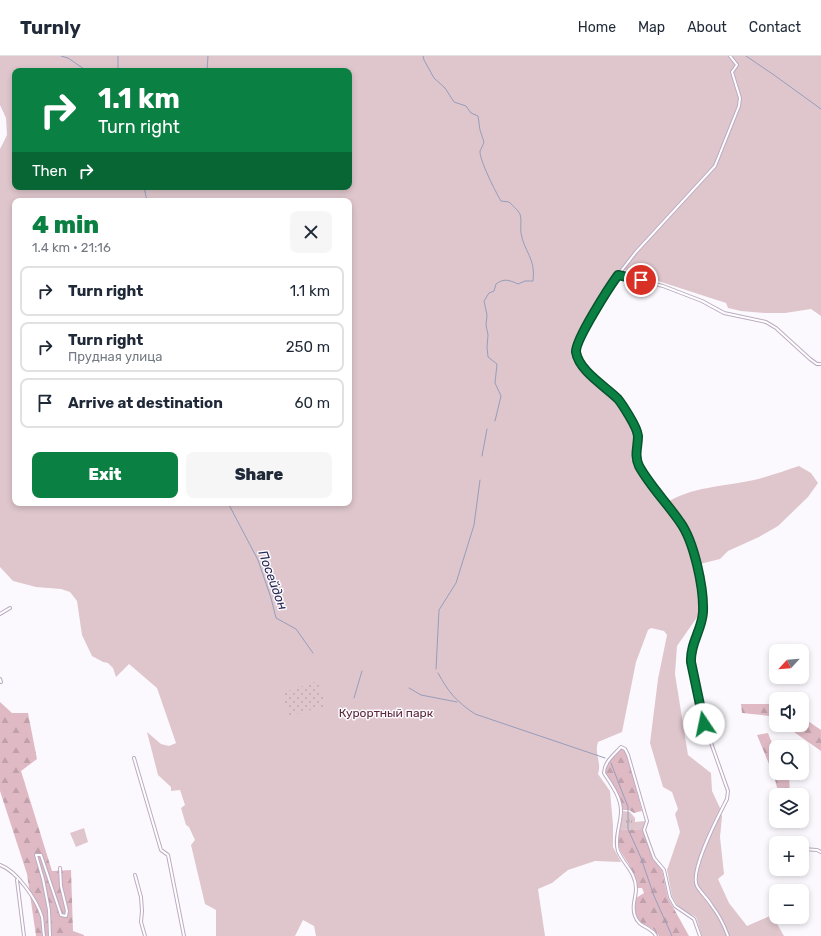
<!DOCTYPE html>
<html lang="en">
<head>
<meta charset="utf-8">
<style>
	:root { --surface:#fff; --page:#f6f6f7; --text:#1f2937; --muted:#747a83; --line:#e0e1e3; --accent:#0b8043 }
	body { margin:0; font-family:Rubik,sans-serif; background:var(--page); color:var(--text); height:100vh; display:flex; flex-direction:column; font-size:15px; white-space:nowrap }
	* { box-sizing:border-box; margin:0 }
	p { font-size:13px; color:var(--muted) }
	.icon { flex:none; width:22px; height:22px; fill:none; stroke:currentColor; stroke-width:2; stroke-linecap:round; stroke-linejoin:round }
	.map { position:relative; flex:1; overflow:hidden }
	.side { position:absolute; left:12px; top:142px; width:340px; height:308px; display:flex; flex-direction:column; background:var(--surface); border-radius:8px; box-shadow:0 2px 6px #0003 }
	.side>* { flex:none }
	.top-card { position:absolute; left:12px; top:12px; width:340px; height:122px; border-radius:8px; box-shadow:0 2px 6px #0003; background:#0b8043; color:#fff; overflow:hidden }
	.needle { width:26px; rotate:244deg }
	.controls { position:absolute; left:769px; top:588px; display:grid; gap:8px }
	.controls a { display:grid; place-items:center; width:40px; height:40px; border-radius:8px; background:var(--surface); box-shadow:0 2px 6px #0003; font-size:20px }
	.pin { position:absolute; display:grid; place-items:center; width:34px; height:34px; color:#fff; margin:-17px; border:2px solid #fff; border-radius:50%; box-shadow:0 1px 4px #0007 }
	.me { position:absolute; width:44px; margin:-22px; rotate:349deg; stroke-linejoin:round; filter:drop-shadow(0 0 3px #0008) }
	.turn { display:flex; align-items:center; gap:14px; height:84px; padding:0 20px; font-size:18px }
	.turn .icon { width:52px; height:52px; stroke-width:2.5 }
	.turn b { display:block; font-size:28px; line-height:34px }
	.then { display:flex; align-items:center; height:38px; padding:0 20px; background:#0003; gap:8px; font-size:15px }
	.round { display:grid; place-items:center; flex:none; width:42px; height:42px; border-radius:8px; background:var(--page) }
	.head { display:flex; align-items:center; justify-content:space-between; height:68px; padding:0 20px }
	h1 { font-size:24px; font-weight:800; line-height:30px; color:var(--accent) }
	.cta { display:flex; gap:8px; margin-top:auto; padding:8px 20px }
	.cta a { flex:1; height:46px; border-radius:8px; background:var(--accent); color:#fff; font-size:16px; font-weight:800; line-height:46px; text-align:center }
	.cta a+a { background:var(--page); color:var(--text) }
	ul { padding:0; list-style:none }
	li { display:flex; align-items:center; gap:12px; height:50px; margin:0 8px 6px; padding:0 12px; border:2px solid var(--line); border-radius:8px }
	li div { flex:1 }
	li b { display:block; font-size:15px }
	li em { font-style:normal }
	header { display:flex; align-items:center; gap:24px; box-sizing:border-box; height:56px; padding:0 20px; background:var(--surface); border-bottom:1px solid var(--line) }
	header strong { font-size:19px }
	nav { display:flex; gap:22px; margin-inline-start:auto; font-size:14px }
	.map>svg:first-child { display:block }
	.grass { fill:url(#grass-tufts) }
	.forest { fill:url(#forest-firs) }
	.park { fill:#dec6cc; fill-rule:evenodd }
	.garden { fill:url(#garden-dots) }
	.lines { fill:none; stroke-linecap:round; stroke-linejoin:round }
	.stream { stroke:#979dbb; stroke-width:1 }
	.minor-casing { stroke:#bcabc2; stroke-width:4 }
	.minor { stroke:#fff; stroke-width:2 }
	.route-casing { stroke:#07532c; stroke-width:10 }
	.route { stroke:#0b8043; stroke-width:7 }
	.labels { text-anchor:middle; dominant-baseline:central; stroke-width:3; stroke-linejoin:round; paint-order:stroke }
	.park-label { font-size:12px; fill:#582738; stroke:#fcf9fe }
	.water-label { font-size:13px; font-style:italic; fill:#252953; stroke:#fcf9fe }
</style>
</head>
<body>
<header>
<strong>Turnly</strong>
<nav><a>Home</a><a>Map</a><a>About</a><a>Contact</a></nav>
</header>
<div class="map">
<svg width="821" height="880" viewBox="0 0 821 880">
	<defs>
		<pattern id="grass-tufts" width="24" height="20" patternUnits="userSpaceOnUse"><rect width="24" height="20" fill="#dec6cc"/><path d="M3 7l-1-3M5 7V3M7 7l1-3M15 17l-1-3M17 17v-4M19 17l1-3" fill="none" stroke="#bfaab0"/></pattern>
		<pattern id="forest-firs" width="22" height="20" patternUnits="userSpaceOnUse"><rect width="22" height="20" fill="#dfbac5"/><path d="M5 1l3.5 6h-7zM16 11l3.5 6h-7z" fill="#c0a0aa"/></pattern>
		<pattern id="garden-dots" width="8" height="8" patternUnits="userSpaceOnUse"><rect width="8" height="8" fill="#dec6cc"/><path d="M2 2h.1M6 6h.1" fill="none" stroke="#bfaab0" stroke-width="1.8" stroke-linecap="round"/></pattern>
	</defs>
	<rect width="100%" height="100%" fill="#fcf9fe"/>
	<path class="grass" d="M 623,755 L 630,756 L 635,762 L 635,766 L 645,765 L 643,773 L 620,774 Z"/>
	<path class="forest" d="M 0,646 L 12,657 L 28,657 L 37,703 L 21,715 L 52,815 L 71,814 L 73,875 L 84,879 L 84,880 L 36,880 L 27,818 L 0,735 Z
		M 741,648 L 773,648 L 776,653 L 776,663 L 770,660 L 742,657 Z
		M 802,663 L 805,663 L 821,674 L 821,695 L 784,669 L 802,669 Z
		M 768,677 L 776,697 L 776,717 L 789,717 L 790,739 L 779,739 L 774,720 L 757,679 Z
		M 621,692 L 624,694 L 627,699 L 642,755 L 634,757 L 629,754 L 622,754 L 619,740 L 605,717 C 604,707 615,699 621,692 Z
		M 643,773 L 653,803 L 662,814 L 668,842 L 689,880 L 659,880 L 653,873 L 641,867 L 636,859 L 635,851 L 636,842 L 644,837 L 642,832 L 637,832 C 636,827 635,821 633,817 C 625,796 615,800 620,774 Z"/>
	<path class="park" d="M 0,0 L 821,0 L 821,260 L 811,253 L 785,257 L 765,257 L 741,255 L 728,252 L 726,247 L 621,213 C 602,236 589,264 575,289 C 572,313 608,333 620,349 C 624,355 629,361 631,368 C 635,379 632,391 635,402 C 638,419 654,434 665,448 C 688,431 727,430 754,424 C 770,420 784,415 799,410 L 811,417 L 818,427 L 808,441 L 778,470 L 759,481 L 728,495 L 720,503 L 696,509 L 698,534 L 700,543 L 700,557 L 677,590 L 675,618 L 688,699 L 711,717 L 712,735 L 720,752 L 722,761 L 720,781 L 724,818 L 718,823 L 729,847 L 747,870 L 772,859 L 784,880 L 702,880 L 696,861 L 683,854 L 677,849 L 672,840 L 667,814 L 680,776 L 675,758 L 678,753 L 672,736 L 663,731 L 650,687 L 658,623 L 667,579 L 664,575 L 651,572 L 648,574 L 636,606 L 622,676 L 598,686 C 594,697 602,707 598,718 L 610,735 L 613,769 L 613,791 L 621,806 L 595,805 L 568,814 L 552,827 L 538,833 L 545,880 L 316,880 L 314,870 L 303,864 L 295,880 L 216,880 L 216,854 L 205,848 L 191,789 L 195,784 L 189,771 L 186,769 L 181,752 L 185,749 L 180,734 L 171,735 L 171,731 L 158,719 L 147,676 L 161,688 L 169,690 L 176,687 L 157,632 L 129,608 L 116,621 L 113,612 L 108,607 L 103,606 L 92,600 L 82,579 L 77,545 L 70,536 L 61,533 L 36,531 L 13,525 L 0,511 L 0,93 L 7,79 L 6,62 L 0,49 ZM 15,15 L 349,15 L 349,131 L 15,131 ZM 15,145 L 349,145 L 349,447 L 15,447 Z
		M 84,772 L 88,786 L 76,791 L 70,777 Z"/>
	<path class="garden" d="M 318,625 L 326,650 L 289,660 L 282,637 Z"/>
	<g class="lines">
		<path class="stream" d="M 61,0 L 68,2 L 87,15
			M 118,0 L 118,15
			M 423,0 L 424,4 L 434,22 L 445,32 L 454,46 L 466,50 L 471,57 L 478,60 L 480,74 L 484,86 C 483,89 481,93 480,95 C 479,103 496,137 501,145 L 509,146 C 512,149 518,154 520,158 C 522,163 520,171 521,177 C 524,196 536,202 533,225 L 525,225 L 518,228 C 509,224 504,222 496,228 L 494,235 L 489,237 L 484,245 L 487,259 L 486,269 L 488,279 L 487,291 L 488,301 L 497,308 L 495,327 L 501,340 L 495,365
			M 746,0 L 774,19 L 821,53
			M 207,15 L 208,0
			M 144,131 L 147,145
			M 482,400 L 487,373
			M 228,447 L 258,504 L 271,542 L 276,562 L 296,573 L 313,597
			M 436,613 L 439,554 L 456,527 L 474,469 L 480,424
			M 438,617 C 449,637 456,645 475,658 L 605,702
			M 409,632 L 421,639 L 457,646
			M 354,642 L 362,615
			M 611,707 L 628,751 L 628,773 L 641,802 L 654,840 L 672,880"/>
		<g class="minor-casing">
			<path id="minor" d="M 618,219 L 663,230 L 702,245 L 724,257 L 766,266 L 776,272 L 810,303 L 817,308 L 821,308
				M 0,558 L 10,552
				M 0,623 L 1,626
				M 134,702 L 161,794 L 168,799 L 184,880
				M 802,793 L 817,794 L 821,796
				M 0,809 C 17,815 37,844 42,861 C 43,867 43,874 44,880
				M 135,819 L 141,841 L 142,855 L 141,866 L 145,880
				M 17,824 L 24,880
				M 50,880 L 49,854 L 43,823 L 36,799 L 41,799 L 61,859 L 66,860 L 67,855 L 61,830 L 60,812
				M 656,880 C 651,870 639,872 635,860 C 631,850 636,843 636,833 C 636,816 624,809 618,795 C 614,782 621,768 621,755 C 621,741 611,728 604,717 C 604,706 614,699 621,691 L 625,693 L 628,699 L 647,765 L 644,774 L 654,802 L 664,814 L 670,841 L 675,850 L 694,863 L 700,880
				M 728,880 C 724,869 719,859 712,850 C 708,843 701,837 697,830 C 689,815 719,759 727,743 L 728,735 L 704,667 L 691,605 C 690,587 702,573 703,556 C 704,532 694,485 680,465 C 667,447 649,430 639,409 C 631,394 642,381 633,365 C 628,357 623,349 617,343 C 605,330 573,310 577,289 L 606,237 L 618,219 L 636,196 L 715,110 L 739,50 L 740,42 L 732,16 L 737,9 L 730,0"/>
		</g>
		<use href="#minor" class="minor"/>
	</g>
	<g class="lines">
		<g class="route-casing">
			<path id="route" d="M 641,224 L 618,219 C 610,230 575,284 576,296 C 579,315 605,330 618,343 C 622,348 625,353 628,358 C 632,365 637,372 638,380 C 638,391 634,399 639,410 C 650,430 667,447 680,466 C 694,485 704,532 703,556 C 702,574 690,587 691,606 L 704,668"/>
		</g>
		<use href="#route" class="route"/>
	</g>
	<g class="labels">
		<g class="park-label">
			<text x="386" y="657">Курортный парк</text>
		</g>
		<g class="water-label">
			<text transform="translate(273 524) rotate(70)">Посейдон</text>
		</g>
	</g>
</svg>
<div class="controls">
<a><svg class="needle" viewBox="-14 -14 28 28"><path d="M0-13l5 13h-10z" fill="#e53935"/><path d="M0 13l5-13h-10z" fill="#747a83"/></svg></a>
<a><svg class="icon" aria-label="sound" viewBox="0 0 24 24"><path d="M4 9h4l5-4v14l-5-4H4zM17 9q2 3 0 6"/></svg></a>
<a><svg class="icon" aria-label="search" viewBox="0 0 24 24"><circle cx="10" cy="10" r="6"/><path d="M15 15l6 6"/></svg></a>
<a><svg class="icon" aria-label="layers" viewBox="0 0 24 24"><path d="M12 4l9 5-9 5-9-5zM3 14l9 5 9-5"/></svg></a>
<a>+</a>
<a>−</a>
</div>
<div class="pin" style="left:641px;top:224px;background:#d93025"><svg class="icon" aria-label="arrive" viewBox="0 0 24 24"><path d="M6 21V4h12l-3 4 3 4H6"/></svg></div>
<svg class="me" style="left:704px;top:668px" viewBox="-20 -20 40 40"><circle r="19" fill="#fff"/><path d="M0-13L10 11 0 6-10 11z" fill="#0b8043"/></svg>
<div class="top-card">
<div class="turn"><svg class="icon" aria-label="right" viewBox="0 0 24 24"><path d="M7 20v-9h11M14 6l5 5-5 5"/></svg><div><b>1.1 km</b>Turn right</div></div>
<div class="then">Then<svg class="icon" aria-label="right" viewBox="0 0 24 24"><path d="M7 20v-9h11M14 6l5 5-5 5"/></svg></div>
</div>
<section class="side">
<div class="head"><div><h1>4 min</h1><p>1.4 km · 21:16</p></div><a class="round"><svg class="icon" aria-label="close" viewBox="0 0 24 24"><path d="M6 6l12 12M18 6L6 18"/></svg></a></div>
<ul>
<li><svg class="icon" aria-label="right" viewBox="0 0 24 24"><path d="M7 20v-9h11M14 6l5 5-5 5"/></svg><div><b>Turn right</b></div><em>1.1 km</em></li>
<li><svg class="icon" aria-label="right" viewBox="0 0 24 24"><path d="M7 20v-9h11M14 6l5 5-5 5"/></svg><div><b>Turn right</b><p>Прудная улица</p></div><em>250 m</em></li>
<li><svg class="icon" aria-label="arrive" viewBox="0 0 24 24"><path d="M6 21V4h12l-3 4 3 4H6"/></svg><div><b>Arrive at destination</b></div><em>60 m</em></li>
</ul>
<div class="cta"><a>Exit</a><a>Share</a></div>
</section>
</div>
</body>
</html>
